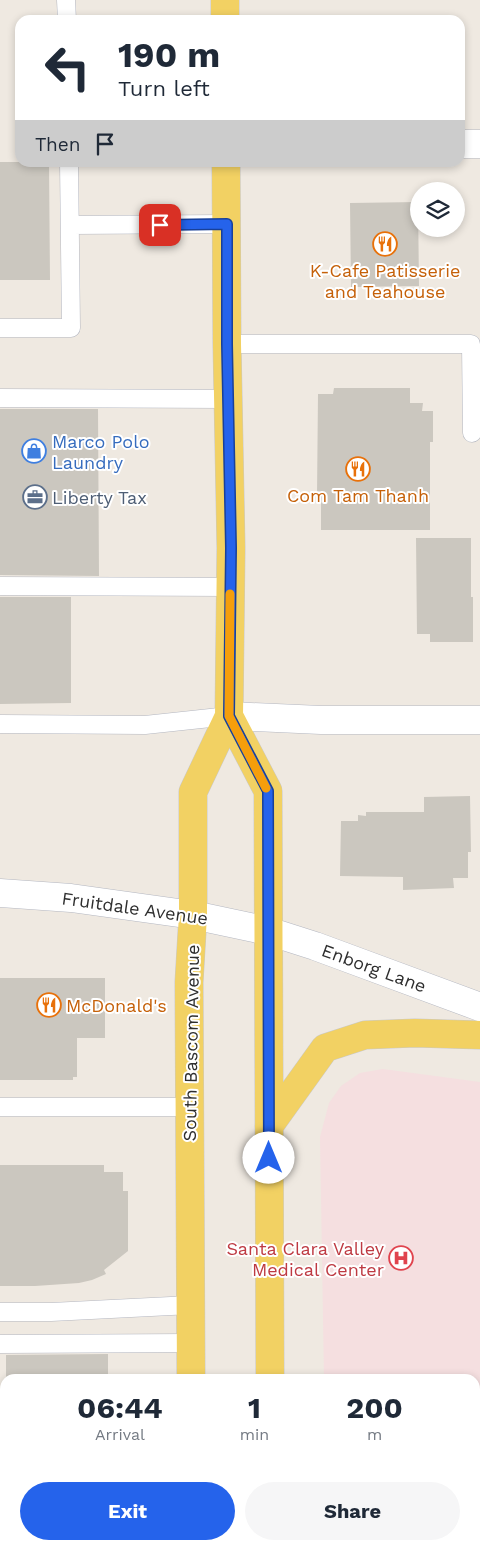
<!DOCTYPE html>
<html lang="en">
<head>
<meta charset="utf-8">
<style>
	:root { --surface:#fff; --page:#f6f6f7; --text:#1f2937; --muted:#747a83; --accent:#2563eb }
	body { margin:0; font-family:"Work Sans",sans-serif; background:var(--page); color:var(--text); height:100vh; display:flex; flex-direction:column; font-size:19px; white-space:nowrap }
	* { box-sizing:border-box; margin:0 }
	p { font-size:16px; color:var(--muted) }
	.icon { flex:none; width:28px; height:28px; fill:none; stroke:currentColor; stroke-width:2; stroke-linecap:round; stroke-linejoin:round }
	.map { position:relative; flex:1; overflow:hidden }
	.panel { position:absolute; left:0px; top:1374px; width:480px; height:176px; display:flex; flex-direction:column; background:var(--surface); border-radius:15px 15px 0 0; box-shadow:0 2px 8px #0003 }
	.panel>* { flex:none }
	.top-card { position:absolute; left:15px; top:15px; width:450px; height:152px; border-radius:15px; box-shadow:0 2px 8px #0003; background:#fff; color:var(--text); overflow:hidden }
	.buttons { position:absolute; left:410px; top:182px; display:grid; gap:10px }
	.buttons a { display:grid; place-items:center; width:55px; height:55px; border-radius:50%; background:var(--surface); box-shadow:0 2px 8px #0003; font-size:25px }
	.pin { position:absolute; display:grid; place-items:center; width:42px; height:42px; color:#fff; margin:-21px; border-radius:10px; box-shadow:0 2px 8px #0006 }
	.me { position:absolute; width:55px; margin:-28px; rotate:0deg; stroke-linejoin:round; filter:drop-shadow(0 0 4px #0008) }
	.turn { display:flex; align-items:center; gap:18px; height:105px; padding:0 20px; font-size:22px }
	.turn .icon { width:65px; height:65px; stroke-width:2.5 }
	.turn b { display:block; font-size:35px; line-height:42px }
	.then { display:flex; align-items:center; height:48px; padding:0 20px; background:#0003; gap:10px; font-size:19px }
	.eta { display:flex; justify-content:space-evenly; align-items:center; height:85px; text-align:center }
	.eta b { font-size:30px; font-weight:700; line-height:35px }
	.action { display:flex; gap:10px; margin-top:auto; padding:10px 20px }
	.action a { flex:1; height:58px; border-radius:30px; background:var(--accent); color:#fff; font-size:20px; font-weight:700; line-height:58px; text-align:center }
	.action a+a { background:var(--page); color:var(--text) }
	.map>svg:first-child { display:block }
	.medical { fill:#f5dfe0 }
	.building { fill:#cbc7bf }
	.lines { fill:none; stroke-linecap:round; stroke-linejoin:round }
	.service-casing { stroke:#b4b7c1; stroke-width:19 }
	.minor-casing { stroke:#b4b7c1; stroke-width:29 }
	.tertiary-casing { stroke:#b4b7c1; stroke-width:29 }
	.primary-casing { stroke:#c9c9c9; stroke-width:29 }
	.service { stroke:#fff; stroke-width:18 }
	.minor { stroke:#fff; stroke-width:28 }
	.tertiary { stroke:#fff; stroke-width:28 }
	.primary { stroke:#f2d163; stroke-width:28 }
	.route-casing { stroke:#184099; stroke-width:12 }
	.route { stroke:#2563eb; stroke-width:9 }
	.slow { stroke:#f59e0b; stroke-width:9 }
	.labels { text-anchor:middle; dominant-baseline:central; stroke-width:4; stroke-linejoin:round; paint-order:stroke }
	.food-label { font-size:18px; fill:#c56008; stroke:#fff }
	.shop-label { font-size:18px; fill:#366cbe; stroke:#fff; text-anchor:start }
	.service-label { font-size:18px; fill:#4e5e75; stroke:#fff; text-anchor:start }
	.street-label { font-size:18px; fill:#2e2e2e; stroke:#fff }
	.health-label { font-size:18px; fill:#be3a42; stroke:#fff; text-anchor:end }
</style>
</head>
<body>
<div class="map">
<svg width="480" height="1549" viewBox="0 0 480 1549">
	<rect width="100%" height="100%" fill="#efe9e1"/>
	<path class="medical" d="M 383,1069 L 480,1082 L 480,1549 L 325,1549 L 325,1545 L 475,1545 L 475,1379 L 324,1379 L 320,1137 L 329,1103 L 341,1086 L 360,1073 Z"/>
	<path class="building" d="M 0,162 L 49,162 L 50,280 L 0,280 Z
		M 418,202 L 419,286 L 351,287 L 350,203 Z
		M 334,388 L 410,388 L 410,403 L 423,403 L 422,411 L 433,411 L 433,442 L 430,442 L 430,530 L 321,530 L 321,495 L 317,495 L 318,394 L 333,394 Z
		M 0,409 L 98,409 L 99,576 L 0,575 Z
		M 416,538 L 471,538 L 471,597 L 473,597 L 473,642 L 430,642 L 430,634 L 417,634 Z
		M 0,597 L 71,597 L 71,703 L 0,704 Z
		M 470,796 L 471,852 L 468,852 L 468,878 L 453,878 L 454,888 L 403,890 L 403,877 L 340,876 L 341,821 L 358,821 L 358,815 L 366,816 L 366,812 L 424,812 L 424,797 Z
		M 0,978 L 105,978 L 105,1038 L 77,1038 L 77,1077 L 73,1077 L 73,1080 L 0,1080 Z
		M 0,1165 L 104,1165 L 104,1172 L 123,1172 L 123,1191 L 128,1191 L 128,1251 L 104,1270 L 106,1274 L 92,1280 L 79,1283 L 35,1286 L 0,1286 Z
		M 108,1354 L 108,1379 L 6,1379 L 6,1355 Z"/>
	<g class="lines">
		<g class="service-casing">
			<path id="service" d="M 66,0 L 67,20
				M 70,225 L 227,224
				M 0,328 L 71,328 L 69,162
				M 227,344 L 471,344 L 472,433
				M 0,398 L 228,399
				M 0,586 L 231,587
				M 0,724 L 145,725 L 229,716
				M 0,1107 L 189,1107
				M 0,1312 L 51,1312 L 191,1305
				M 0,1344 L 191,1343
				M 0,1471 L 5,1471
				M 0,1511 L 5,1511"/>
		</g>
		<g class="minor-casing">
			<path id="minor" d="M 460,144 L 480,144
				M 229,716 L 321,720 L 480,720
				M 268,931 L 315,946 L 480,1007"/>
		</g>
		<g class="tertiary-casing">
			<path id="tertiary" d="M 0,893 L 71,898 L 193,915 L 268,931"/>
		</g>
		<g class="primary-casing">
			<path id="primary" d="M 225,0 L 225,20
				M 229,716 L 268,791 L 270,1379
				M 269,1126 L 325,1048 L 365,1035 L 415,1033 L 480,1035
				M 191,1379 L 189,982 L 193,915 L 193,792 L 229,716 L 231,548 L 227,344 L 226,162
				M 232,1549 L 232,1545"/>
		</g>
		<use href="#service" class="service"/>
		<use href="#minor" class="minor"/>
		<use href="#tertiary" class="tertiary"/>
		<use href="#primary" class="primary"/>
	</g>
	<g class="lines">
		<g class="route-casing">
			<path id="route" d="M 160,225 L 227,224 L 227,344 L 231,548 L 229,716 L 268,791 L 269,1158"/>
		</g>
		<use href="#route" class="route"/>
		<path class="slow" d="M 230,594 L 229,716 L 266,788"/>
	</g>
	<defs>
		<g id="restaurant-ring" transform="scale(1.25)"><circle r="9.5" fill="#fff" stroke="#e8710a" stroke-width="1.5"/><path d="M-5-6h1v4h1v-4h1v4h1v-4h1v5L-1.5 .5V6h-2V.5L-5-1ZM5-6V6H3V1.5H1.5Q1.5-4 5-6Z" fill="#e8710a"/></g>
		<g id="shop-ring" transform="scale(1.25)"><circle r="9.5" fill="#fff" stroke="#3f7fe0" stroke-width="1.5"/><path d="M-5-2.5h2.3a2.7 3.5 0 0 1 5.4 0H5L5.5 6h-11ZM-1.5-2.5h3a1.5 2.3 0 0 0-3 0Z" fill="#3f7fe0"/></g>
		<g id="office-ring" transform="scale(1.25)"><circle r="9.5" fill="#fff" stroke="#5c6f8a" stroke-width="1.5"/><path d="M-6-3h4V-5.5h4V-3h4V5H-6ZM-1-4.5V-3h2v-1.5ZM-6 0V1H6V0Z" fill="#5c6f8a"/></g>
		<g id="hospital-ring" transform="scale(1.25)"><circle r="9.5" fill="#fff" stroke="#e0444e" stroke-width="1.5"/><path d="M-5-5h3v3.5h4V-5h3V5h-3V1.5h-4V5h-3Z" fill="#e0444e"/></g>
	</defs>
	<g fill-rule="evenodd">
		<use href="#restaurant-ring" x="385" y="244"/>
		<use href="#shop-ring" x="34" y="451"/>
		<use href="#restaurant-ring" x="358" y="469"/>
		<use href="#office-ring" x="35" y="497"/>
		<use href="#restaurant-ring" x="49" y="1005"/>
		<use href="#hospital-ring" x="401" y="1258"/>
	</g>
	<g class="labels">
		<g class="food-label">
			<text x="385" y="270">K-Cafe Patisserie<tspan x="385" dy="21">and Teahouse</tspan></text>
			<text x="358" y="495">Com Tam Thanh</text>
			<text x="66" y="1005" text-anchor="start">McDonald's</text>
		</g>
		<g class="shop-label">
			<text x="52" y="441">Marco Polo<tspan x="52" dy="21">Laundry</tspan></text>
		</g>
		<g class="service-label">
			<text x="52" y="497">Liberty Tax</text>
		</g>
		<g class="street-label">
			<text transform="translate(135 908) rotate(8)">Fruitdale Avenue</text>
			<text transform="translate(374 968) rotate(20)">Enborg Lane</text>
			<text transform="translate(191 1043) rotate(-89)">South Bascom Avenue</text>
		</g>
		<g class="health-label">
			<text x="384" y="1248">Santa Clara Valley<tspan x="384" dy="21">Medical Center</tspan></text>
		</g>
	</g>
</svg>
<div class="buttons">
<a><svg class="icon" aria-label="layers" viewBox="0 0 24 24"><path d="M12 4l9 5-9 5-9-5zM3 14l9 5 9-5"/></svg></a>
</div>
<div class="pin" style="left:160px;top:225px;background:#d93025"><svg class="icon" aria-label="arrive" viewBox="0 0 24 24"><path d="M6 21V4h12l-3 4 3 4H6"/></svg></div>
<svg class="me" style="left:269px;top:1158px" viewBox="-20 -20 40 40"><circle r="19" fill="#fff"/><path d="M0-13L10 11 0 6-10 11z" fill="#2563eb"/></svg>
<div class="top-card">
<div class="turn"><svg class="icon" aria-label="left" viewBox="0 0 24 24"><path d="M17 20v-9H6M10 6l-5 5 5 5"/></svg><div><b>190 m</b>Turn left</div></div>
<div class="then">Then<svg class="icon" aria-label="arrive" viewBox="0 0 24 24"><path d="M6 21V4h12l-3 4 3 4H6"/></svg></div>
</div>
<section class="panel">
<div class="eta">
<div><b>06:44</b><p>Arrival</p></div>
<div><b>1</b><p>min</p></div>
<div><b>200</b><p>m</p></div>
</div>
<div class="action"><a>Exit</a><a>Share</a></div>
</section>
</div>
</body>
</html>
